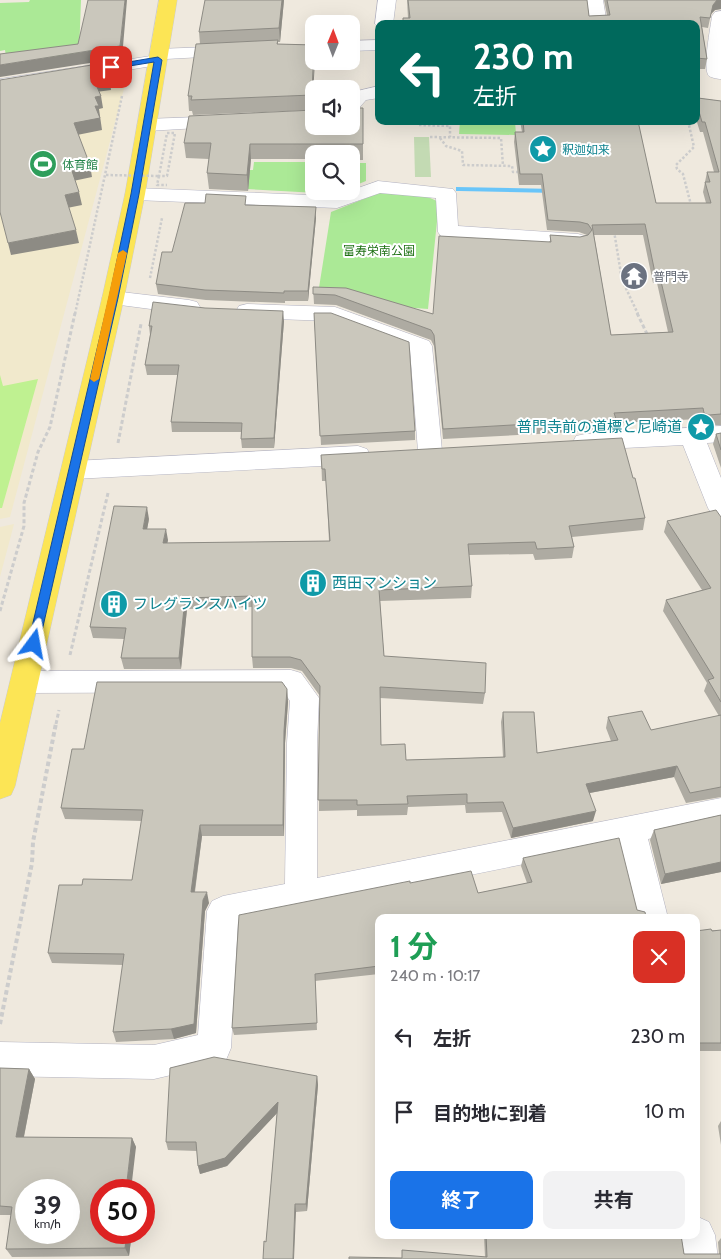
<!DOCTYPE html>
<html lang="ja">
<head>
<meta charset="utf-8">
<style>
	:root { --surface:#fff; --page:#f2f2f3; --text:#2b2b33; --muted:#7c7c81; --accent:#1a73e8 }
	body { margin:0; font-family:Cabin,"Noto Sans JP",sans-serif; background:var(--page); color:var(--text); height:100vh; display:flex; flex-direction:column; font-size:19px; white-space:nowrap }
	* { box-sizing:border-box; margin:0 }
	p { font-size:16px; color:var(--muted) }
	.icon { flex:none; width:28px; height:28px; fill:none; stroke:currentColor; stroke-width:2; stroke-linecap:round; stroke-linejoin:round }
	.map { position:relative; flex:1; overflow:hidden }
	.side { position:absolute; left:375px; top:914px; width:325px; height:325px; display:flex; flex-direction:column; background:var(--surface); border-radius:10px; box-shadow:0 5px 20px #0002 }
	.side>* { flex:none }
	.guide { position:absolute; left:375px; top:20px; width:325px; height:105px; border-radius:10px; box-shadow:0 5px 20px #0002; background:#00695c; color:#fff; overflow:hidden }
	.needle { width:32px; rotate:1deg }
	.buttons { position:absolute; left:305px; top:15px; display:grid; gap:10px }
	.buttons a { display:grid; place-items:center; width:55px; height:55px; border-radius:10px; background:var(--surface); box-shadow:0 5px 20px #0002; font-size:25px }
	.speed { position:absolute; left:15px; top:1179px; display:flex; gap:10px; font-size:25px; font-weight:700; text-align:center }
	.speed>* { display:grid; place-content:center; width:65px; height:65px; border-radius:50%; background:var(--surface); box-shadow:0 5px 20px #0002; line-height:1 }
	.speed small { font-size:12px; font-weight:400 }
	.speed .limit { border:8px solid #d22; background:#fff; color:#111 }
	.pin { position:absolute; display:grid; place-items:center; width:42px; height:42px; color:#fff; margin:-21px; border-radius:10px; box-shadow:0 2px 8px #0006 }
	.me { position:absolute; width:55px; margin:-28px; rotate:13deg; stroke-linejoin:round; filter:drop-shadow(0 0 4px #0008) }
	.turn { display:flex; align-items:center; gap:18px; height:105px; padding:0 15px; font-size:22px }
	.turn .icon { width:65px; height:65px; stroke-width:2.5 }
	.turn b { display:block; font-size:35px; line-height:42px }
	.round { display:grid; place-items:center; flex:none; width:52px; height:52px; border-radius:10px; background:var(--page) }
	.head { display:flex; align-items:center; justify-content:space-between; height:85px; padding:0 15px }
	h1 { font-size:30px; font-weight:700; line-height:38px; color:#1e9e55 }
	.button { display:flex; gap:10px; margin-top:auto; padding:10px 15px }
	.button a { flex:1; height:58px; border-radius:10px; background:var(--accent); color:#fff; font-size:20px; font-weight:700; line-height:58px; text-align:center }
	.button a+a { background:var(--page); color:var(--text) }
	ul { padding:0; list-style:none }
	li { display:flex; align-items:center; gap:15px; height:75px; padding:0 15px }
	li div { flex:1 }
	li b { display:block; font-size:19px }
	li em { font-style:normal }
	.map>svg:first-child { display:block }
	.education { fill:#f1e9cc }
	.green { fill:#abe996 }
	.cemetery { fill:#c3dab3 }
	.pitch { fill:#bff191 }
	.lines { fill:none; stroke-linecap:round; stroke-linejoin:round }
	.stream { fill:#69c5f9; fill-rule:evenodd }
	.minor-casing { stroke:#b2b2c1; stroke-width:1 }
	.major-casing { stroke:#ccc; stroke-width:1 }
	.path-far2 { stroke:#ccc; stroke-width:2.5; stroke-dasharray:2.5 2; stroke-linecap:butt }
	.path-far1 { stroke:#ccc; stroke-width:3; stroke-dasharray:4 2.5; stroke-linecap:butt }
	.path { stroke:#ccc; stroke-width:4; stroke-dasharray:4.5 3; stroke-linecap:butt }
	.minor { fill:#fff; fill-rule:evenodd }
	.major { fill:#fce555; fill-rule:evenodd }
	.path-bridge { stroke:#ccc; stroke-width:2.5; stroke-dasharray:2.5 2; stroke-linecap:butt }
	.wall { fill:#aeaba2; fill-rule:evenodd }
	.shaded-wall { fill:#8d8b84 }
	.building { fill:#cac7bc; stroke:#8d8b84; fill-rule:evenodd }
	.route { fill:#1a73e8; stroke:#114b97 }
	.slow { fill:#f59e0b }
	.labels { text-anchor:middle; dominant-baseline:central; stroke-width:4; stroke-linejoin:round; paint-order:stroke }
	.far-culture-label { font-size:12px; fill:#0d838f; stroke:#fff; text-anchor:start }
	.far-leisure-label { font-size:12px; fill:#27864d; stroke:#fff; text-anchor:start }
	.far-park-label { font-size:12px; fill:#1f7115; stroke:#fff }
	.far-worship-label { font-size:12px; fill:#5b616d; stroke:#fff; text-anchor:start }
	.culture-label { font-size:15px; fill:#0d838f; stroke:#fff; text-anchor:start }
</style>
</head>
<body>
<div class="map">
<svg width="721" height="1259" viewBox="0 0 721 1259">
	<rect width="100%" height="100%" fill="#efe9de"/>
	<path class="education" d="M 129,70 L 10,517 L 0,519 L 0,90 Z
		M 14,524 L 0,577 L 0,527 Z"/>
	<path class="green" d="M 30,0 L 81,0 L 79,54 L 7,62 L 5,50 L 0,51 L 0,3 L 29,2 Z
		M 460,121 L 515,121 L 516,135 L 459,134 Z
		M 254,162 L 314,162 L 314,191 L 341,191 L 335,194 L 212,187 L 215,170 L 253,170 Z
		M 351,163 L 366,163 L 366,181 L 351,187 Z
		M 381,192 L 428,197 L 439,202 L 428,309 L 377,305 L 318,294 L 331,212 Z"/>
	<path class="cemetery" d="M 414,137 L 429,137 L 431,177 L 415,177 Z"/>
	<path class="pitch" d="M 0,375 L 3,386 L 38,379 L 2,508 L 0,508 Z"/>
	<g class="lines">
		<path class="stream" d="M 456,187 L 556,189 L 560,191 L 556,193 L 459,191 L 456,191 Z"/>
		<g class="minor-casing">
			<path id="minor" d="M 378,0 L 396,0 L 393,24 L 379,24 L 379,28 L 375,24 Z
				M 585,0 L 603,0 L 607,24 L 589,24 Z
				M 721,11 L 721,79 C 718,79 712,78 709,76 C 702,69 711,26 712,16 L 715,12 Z
				M 379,40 L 379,50 L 351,51 L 351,41 Z
				M 233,46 L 239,47 L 242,51 L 239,55 L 166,59 L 164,64 L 158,65 L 0,91 L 0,79 L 151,56 L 150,54 L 153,50 L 159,49 Z
				M 379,86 L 379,98 L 366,100 L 358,109 L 351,111 L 351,94 L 353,92 Z
				M 225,116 L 232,118 L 235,122 L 232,126 L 147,131 L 140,129 L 137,125 L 140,121 L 147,119 Z
				M 378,181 L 453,189 L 456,193 L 458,226 L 578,234 L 585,236 L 589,240 L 585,244 L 578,246 L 441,236 L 438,232 L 436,198 L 380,193 L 337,208 L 135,200 L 128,198 L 125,194 L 128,190 L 135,188 L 335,196 Z
				M 113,291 L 189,300 L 197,302 L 200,307 L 197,312 L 189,314 L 105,303 L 102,298 L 105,293 Z
				M 247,304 L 335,307 L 429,341 L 432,346 L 442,451 L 439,457 L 430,459 L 421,457 L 418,451 L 410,350 L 332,321 L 247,318 L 239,316 L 236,311 L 239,306 Z
				M 721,426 L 721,442 L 707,443 L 721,478 L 721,517 L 712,514 L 708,508 L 683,445 L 585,450 L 576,448 L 573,442 L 576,436 L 585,434 Z
				M 358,446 L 367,449 L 370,455 L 367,461 L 358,464 L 74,479 L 65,476 L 62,470 L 65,464 L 74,461 Z
				M 291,670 L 301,673 L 319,698 L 317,743 L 317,878 L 721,798 L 721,824 L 648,839 L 668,918 L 636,918 L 618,845 L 238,922 L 231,1048 L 226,1060 L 214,1065 L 154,1079 L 0,1076 L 0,1042 L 154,1045 L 198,1035 L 207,911 L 212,901 L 223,896 L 285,884 L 287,743 L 290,701 L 284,692 L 25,693 L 15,690 L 11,682 L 15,674 L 25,671 Z
				M 696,1216 L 709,1222 L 715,1235 L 718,1259 L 680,1259 L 677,1235 L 696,1235 Z"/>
		</g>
		<g class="major-casing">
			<path id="major" d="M 159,0 L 177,0 L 145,194 L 124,298 L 15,786 L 11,795 L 0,799 L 0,723 L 102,298 L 125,194 Z"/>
		</g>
		<path class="path-far2" d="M 688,121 L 694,147 L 676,165 L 677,169 L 683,174 L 691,205
			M 419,125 L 450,126 L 450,137
			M 430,137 L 501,138 L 503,166
			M 440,138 L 446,146 L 462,151 L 463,165 L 512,166 L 513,172 L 520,172
			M 614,231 L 622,280 L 638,314
			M 150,278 L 162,218
			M 75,314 L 122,96"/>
		<path class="path-far1" d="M 637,313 L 648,336
			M 118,443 L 141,324
			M 0,611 L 24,526 L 24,503 L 38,452 L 50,427 L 75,313
			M 70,655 L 108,493
			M 56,724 L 59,710"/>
		<path class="path" d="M 0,1024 L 32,863 L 33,842 L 56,723"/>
		<use href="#minor" class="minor"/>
		<use href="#major" class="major"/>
		<path class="path-bridge" d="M 167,133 L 175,133 L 167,176 L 159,176 Z
			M 106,175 L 159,176
			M 159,176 L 157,185 L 167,185"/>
	</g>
	<path class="wall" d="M 284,0 L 280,42 L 278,42 L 278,44 L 314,45 L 312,110 L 193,115 L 192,111 L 189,111 L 188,96 L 200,44 L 199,32 Z
		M 407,0 L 587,0 L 589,16 L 607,15 L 604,0 L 721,0 L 721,9 L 715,10 L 711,14 L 708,28 L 702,27 L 707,59 L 705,69 L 696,69 L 696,24 L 408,18 Z
		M 696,83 L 698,98 L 721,101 L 721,425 L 706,425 L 701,423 L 700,419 L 615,423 L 614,430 L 443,439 L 434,346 L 431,340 L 336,305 L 314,304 L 313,287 L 433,314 L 550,241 L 550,235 L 580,237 L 587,235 L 579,232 L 547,230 L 541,185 L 519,185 L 514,142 L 515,132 L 522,132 L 520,121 L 640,121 L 640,122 L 638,122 L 656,203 L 706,203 L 703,192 L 707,172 L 714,172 L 703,132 L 700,132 L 696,119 ZM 594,235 L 643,235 L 653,283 L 657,283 L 668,332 L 611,335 Z
		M 363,108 L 363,160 L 351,160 L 351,154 L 314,154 L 314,159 L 251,159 L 248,191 L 209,189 L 207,173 L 209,159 L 186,158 L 184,143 Z
		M 247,205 L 316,218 L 308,301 L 285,301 L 285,303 L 206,300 L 158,294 L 156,284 L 172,252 Z
		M 314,313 L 415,431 L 415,440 L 321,445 Z
		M 284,321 L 274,448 L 242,448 L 241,439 L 241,432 L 172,432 L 171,422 L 178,375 L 147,375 L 145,365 L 150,335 L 149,326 Z
		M 721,433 L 721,468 L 713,444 L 716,434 Z
		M 321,455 L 633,478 L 645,518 L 643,530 L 572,537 L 574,547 L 572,558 L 535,560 L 533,554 L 469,555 L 472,586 L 471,598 L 380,601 L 384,656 L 485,693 L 483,704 L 380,698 L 381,745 L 406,760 L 503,757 L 501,722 L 503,712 L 537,753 L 611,741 L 606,728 L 608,717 L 651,730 L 719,716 L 704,691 L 707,683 L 663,611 L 666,600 L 702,590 L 664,532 L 667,521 L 721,517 L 721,797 L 686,803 L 674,777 L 590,793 L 593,821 L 511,838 L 502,812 L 466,813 L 465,805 L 408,807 L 407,815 L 357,816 L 357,810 L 319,811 L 320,696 L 302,671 L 291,668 L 253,668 L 252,657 L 252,607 L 187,609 L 181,669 L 124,669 L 121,658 L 124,639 L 93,638 L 90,627 L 149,519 L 147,529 L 168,540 L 167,543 L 329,541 L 326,481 L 322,481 Z
		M 287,689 L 288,702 L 285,743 L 284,836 L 202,836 L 195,892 L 209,903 L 205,911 L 196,1033 L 174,1039 L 116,1042 L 113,1032 L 123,965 L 52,963 L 48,953 L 82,885 L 132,880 L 142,821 L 65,819 L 61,808 L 84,749 Z
		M 721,815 L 721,872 L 661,884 L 650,840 L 654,830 Z
		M 523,858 L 637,910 L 379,918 L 379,974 L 315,981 L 317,1030 L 234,1035 L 232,1028 L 410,883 L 478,893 L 527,883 L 521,866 Z
		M 721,930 L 721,1051 L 696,1051 L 696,931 Z
		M 0,1068 L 29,1069 L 35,1079 L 24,1137 L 132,1138 L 136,1147 L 101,1232 L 132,1232 L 129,1256 L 12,1257 L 6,1249 L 11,1215 L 0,1215 Z
		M 317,1076 L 318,1085 L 307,1211 L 296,1212 L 266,1242 L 277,1113 L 227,1166 L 200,1174 L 198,1166 L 197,1151 L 168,1150 L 166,1142 Z
		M 721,1121 L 721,1145 L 718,1126 Z
		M 484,1235 L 681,1235 L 684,1254 L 719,1254 L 718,1242 L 721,1238 L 721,1259 L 401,1258 L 485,1257 Z"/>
	<path class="shaded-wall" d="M 125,0 L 127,0 L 122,58 L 0,77 L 0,51 L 0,65 L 120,46 Z
		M 282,0 L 284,0 L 280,42 L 279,28 Z
		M 717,0 L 721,0 L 721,9 L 715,10 L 710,15 L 713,5 Z
		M 314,61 L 315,61 L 312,110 L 312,95 Z
		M 110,78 L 111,90 L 96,92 L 94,80 Z
		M 101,96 L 103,108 L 99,109 L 102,130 L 77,135 L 74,123 L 95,106 L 95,97 Z
		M 250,144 L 251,159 L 248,191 L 247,175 Z
		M 90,165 L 92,177 L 73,181 L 71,168 Z
		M 79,192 L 82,205 L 67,208 L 65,195 Z
		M 316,207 L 316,218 L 308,301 L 308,291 Z
		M 76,230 L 79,243 L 11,255 L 8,243 Z
		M 283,311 L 284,321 L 274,448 L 274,438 Z
		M 147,507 L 149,519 L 145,540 L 143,529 Z
		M 166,529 L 168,540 L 165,554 L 163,543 Z
		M 185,598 L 187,609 L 181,669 L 179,658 Z
		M 287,689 L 288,702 L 285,743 L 284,836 L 283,825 L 284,731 Z
		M 677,766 L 674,777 L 584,794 L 586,784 Z
		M 596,811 L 593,821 L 511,838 L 513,828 Z
		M 200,825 L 202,836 L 193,903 L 191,892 Z
		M 721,862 L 721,872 L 661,884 L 665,874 Z
		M 207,892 L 209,903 L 205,911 L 196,1033 L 174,1039 L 171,1029 L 203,900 Z
		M 29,1069 L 35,1079 L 22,1146 L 16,1137 Z
		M 317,1076 L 318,1085 L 307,1211 L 306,1204 Z
		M 278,1102 L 279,1111 L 227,1166 L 200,1174 L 198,1166 Z
		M 132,1138 L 136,1147 L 131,1190 L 126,1190 Z
		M 295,1204 L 296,1212 L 294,1259 L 293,1259 Z
		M 127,1232 L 132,1232 L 129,1256 L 125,1248 Z"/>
	<path class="building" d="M 88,0 L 125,0 L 120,46 L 0,65 L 0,54 L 78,44 Z
		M 205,0 L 282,0 L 279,28 L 199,32 Z
		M 408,0 L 587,0 L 589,16 L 610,15 L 607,0 L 719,0 L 717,0 L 713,5 L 710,18 L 700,17 L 707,59 L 696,58 L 696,24 L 403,24 L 403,18 L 410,18 Z
		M 278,40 L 277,44 L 314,45 L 312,95 L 191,100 L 192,96 L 188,96 L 196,44 Z
		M 104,63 L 110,78 L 94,80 L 101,96 L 95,97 L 99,106 L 95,106 L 100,118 L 74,123 L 90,165 L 71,168 L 79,192 L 65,195 L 76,230 L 8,243 L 0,212 L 0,80 Z
		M 696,83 L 698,98 L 721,101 L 721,414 L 709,415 L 704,413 L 703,408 L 614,413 L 616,419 L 443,429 L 434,335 L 431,330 L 335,295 L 313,294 L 313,287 L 346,288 L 433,314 L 439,236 L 551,242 L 550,235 L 580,237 L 588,235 L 592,230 L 588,224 L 580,222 L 548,220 L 542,174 L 520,174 L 515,132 L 524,132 L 523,121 L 638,121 L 656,203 L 711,203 L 705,182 L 710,182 L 707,172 L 719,172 L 705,122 L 702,122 L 696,101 ZM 645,224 L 655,273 L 659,273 L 673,332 L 611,335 L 592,225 Z
		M 351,108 L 363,108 L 363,144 L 250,144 L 247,175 L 207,173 L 211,143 L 184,143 L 189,116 L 314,110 L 314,126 L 351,126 Z
		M 206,194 L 246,196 L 245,205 L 316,207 L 308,291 L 284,291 L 284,293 L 205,290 L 156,284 L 162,252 L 172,252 L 185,203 L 205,203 Z
		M 153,302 L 205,308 L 283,311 L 274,438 L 241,439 L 242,423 L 171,422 L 179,365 L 145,365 L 152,326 L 149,326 Z
		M 314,313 L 331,313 L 409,342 L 415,431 L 320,436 Z
		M 721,433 L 721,450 L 716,434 Z
		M 622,438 L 633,478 L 635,478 L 645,518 L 569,526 L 574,547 L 537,549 L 535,542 L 468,544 L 472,586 L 379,590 L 384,656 L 486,663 L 485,693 L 380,687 L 381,745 L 405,744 L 406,760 L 505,757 L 503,712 L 534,712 L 537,753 L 618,740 L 608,717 L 642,711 L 651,730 L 721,715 L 721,787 L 690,793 L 677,766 L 586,784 L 596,811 L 513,828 L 503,802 L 467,803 L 467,794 L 407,796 L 408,804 L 357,805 L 357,800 L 318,800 L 320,686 L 301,660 L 290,657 L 252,657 L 252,596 L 185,598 L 179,658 L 121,658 L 126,628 L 90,627 L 114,506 L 147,507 L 143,529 L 166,529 L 163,543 L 330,541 L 325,469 L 322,469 L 321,455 Z
		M 716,510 L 721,517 L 721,702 L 708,680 L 714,678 L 666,600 L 711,588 L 667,521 Z
		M 97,682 L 282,682 L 287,689 L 284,731 L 283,825 L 200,825 L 191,892 L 207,892 L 203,900 L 194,1024 L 171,1029 L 113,1032 L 124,954 L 48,953 L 59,885 L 82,885 L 83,879 L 132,880 L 143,810 L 61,808 L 72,749 L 84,749 Z
		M 721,815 L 721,862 L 665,874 L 654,830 Z
		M 619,838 L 637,910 L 645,912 L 646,917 L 642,918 L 379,918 L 379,966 L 315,974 L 317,1023 L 232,1028 L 239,915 L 410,881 L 410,883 L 471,871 L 478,893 L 532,882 L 523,858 Z
		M 711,929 L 712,931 L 721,930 L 721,1043 L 696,1043 L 696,931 Z
		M 214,1057 L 317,1076 L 306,1204 L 295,1204 L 293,1259 L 263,1259 L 264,1241 L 266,1242 L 278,1102 L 225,1158 L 198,1166 L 196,1142 L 166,1142 L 170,1068 Z
		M 0,1068 L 29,1069 L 16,1137 L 132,1138 L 126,1190 L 101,1190 L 101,1232 L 127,1232 L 125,1248 L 6,1249 L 12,1207 L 0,1206 ZM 26,1190 L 69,1190 L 69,1232 L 26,1232 Z
		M 486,1235 L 681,1235 L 684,1254 L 721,1254 L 721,1259 L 349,1259 L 349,1257 L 402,1258 L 402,1250 L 487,1257 Z"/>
	<path class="route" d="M 158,57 L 162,60 L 139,194 L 118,298 L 39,644 L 34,648 L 28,644 L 109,298 L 131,194 L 154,62 L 111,69 L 107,67 L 111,65 Z"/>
	<path class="slow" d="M 123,250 L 127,253 L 99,379 L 94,382 L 90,379 L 118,253 Z"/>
	<defs>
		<g id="sight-disc" transform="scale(1.4375)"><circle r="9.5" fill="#0f9aa8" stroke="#fff"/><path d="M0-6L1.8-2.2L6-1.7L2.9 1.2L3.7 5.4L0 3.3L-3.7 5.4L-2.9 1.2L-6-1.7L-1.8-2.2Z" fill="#fff"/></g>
		<g id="stadium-disc" transform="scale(1.4375)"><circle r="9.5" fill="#2e9e5b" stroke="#fff"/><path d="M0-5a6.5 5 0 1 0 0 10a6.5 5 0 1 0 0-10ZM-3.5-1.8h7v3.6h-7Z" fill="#fff"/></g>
		<g id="temple-disc" transform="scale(1.4375)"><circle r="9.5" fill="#6b7280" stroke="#fff"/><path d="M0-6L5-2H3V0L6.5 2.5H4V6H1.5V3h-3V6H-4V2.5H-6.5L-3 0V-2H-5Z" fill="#fff"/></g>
		<g id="building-disc" transform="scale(1.4375)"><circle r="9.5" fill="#0f9aa8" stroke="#fff"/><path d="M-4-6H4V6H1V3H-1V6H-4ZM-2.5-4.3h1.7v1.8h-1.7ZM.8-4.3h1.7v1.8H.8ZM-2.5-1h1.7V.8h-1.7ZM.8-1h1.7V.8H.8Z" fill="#fff"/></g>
	</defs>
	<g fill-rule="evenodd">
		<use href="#sight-disc" x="543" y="149"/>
		<use href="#stadium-disc" x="43" y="164"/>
		<use href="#temple-disc" x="634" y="276"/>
		<use href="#sight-disc" x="701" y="427"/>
		<use href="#building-disc" x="313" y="583"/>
		<use href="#building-disc" x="114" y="604"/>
	</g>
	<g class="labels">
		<g class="far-culture-label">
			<text x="562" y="149">釈迦如来</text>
		</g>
		<g class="far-leisure-label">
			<text x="62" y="164">体育館</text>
		</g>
		<g class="far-park-label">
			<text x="379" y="250">富寿栄南公園</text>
		</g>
		<g class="far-worship-label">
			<text x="653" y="276">普門寺</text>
		</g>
		<g class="culture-label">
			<text x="682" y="427" text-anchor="end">普門寺前の道標と尼崎道</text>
			<text x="332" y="583">西田マンション</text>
			<text x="133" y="604">フレグランスハイツ</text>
		</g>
	</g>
</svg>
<div class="buttons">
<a><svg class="needle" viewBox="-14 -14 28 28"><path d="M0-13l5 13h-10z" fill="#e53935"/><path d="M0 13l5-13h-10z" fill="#7c7c81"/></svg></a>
<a><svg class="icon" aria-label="sound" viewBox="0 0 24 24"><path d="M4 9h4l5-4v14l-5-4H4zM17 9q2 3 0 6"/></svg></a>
<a><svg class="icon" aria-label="search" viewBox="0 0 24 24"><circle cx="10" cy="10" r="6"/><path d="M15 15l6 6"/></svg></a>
</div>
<div class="speed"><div>39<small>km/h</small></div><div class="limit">50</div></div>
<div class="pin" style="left:111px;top:67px;background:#d93025"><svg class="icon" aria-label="arrive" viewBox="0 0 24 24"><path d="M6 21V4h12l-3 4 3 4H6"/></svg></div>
<svg class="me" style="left:34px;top:644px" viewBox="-20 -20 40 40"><path d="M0-17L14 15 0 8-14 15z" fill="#1a73e8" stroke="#fff" stroke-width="4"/></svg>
<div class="guide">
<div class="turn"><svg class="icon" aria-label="left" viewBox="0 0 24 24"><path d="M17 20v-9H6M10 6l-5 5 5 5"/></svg><div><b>230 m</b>左折</div></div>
</div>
<section class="side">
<div class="head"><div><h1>1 分</h1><p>240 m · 10:17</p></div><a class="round" style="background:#d93025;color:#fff"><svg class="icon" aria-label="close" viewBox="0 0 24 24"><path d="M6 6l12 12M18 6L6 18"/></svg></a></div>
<ul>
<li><svg class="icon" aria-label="left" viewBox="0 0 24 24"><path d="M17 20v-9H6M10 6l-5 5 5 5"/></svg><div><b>左折</b></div><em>230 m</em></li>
<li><svg class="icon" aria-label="arrive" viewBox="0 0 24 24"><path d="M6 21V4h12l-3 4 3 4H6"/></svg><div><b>目的地に到着</b></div><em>10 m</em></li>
</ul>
<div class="button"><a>終了</a><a>共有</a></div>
</section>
</div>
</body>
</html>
